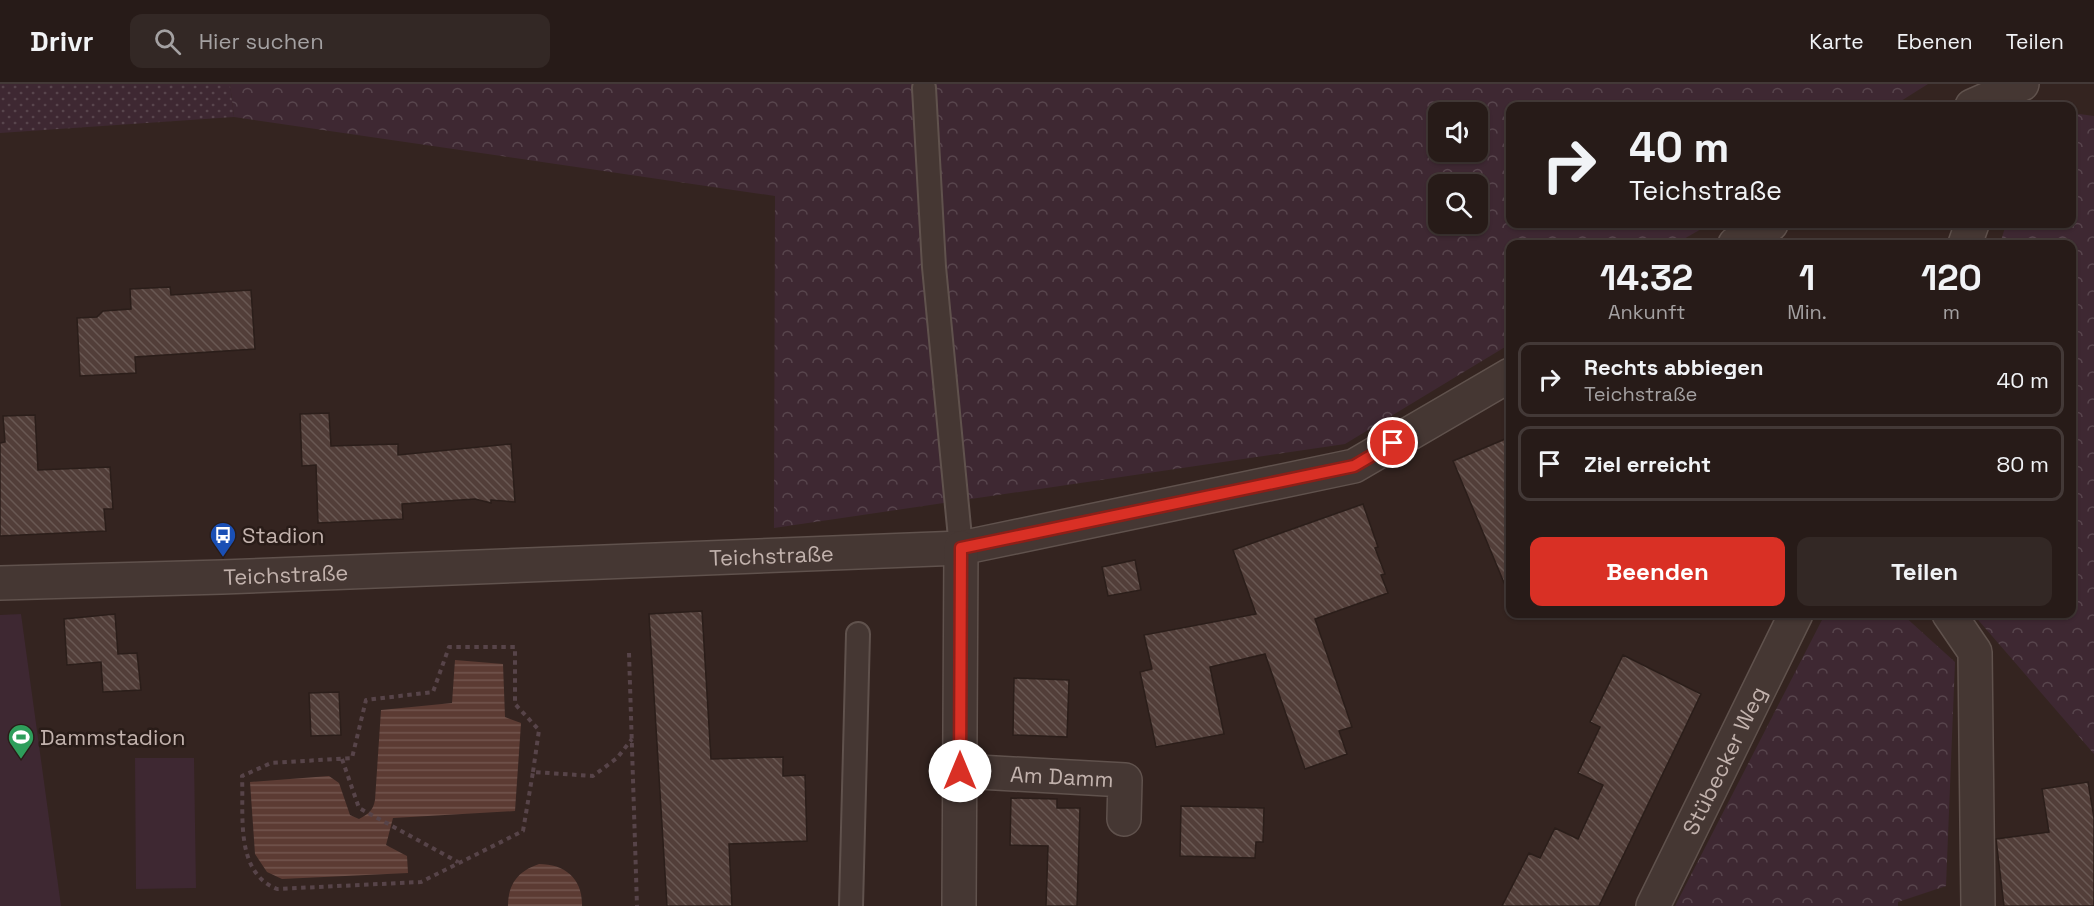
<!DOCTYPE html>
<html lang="de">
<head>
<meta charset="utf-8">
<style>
	:root { --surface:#271b18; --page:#332825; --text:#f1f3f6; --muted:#a4a1a2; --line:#433937; --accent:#d93025 }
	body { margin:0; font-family:"Space Grotesk",sans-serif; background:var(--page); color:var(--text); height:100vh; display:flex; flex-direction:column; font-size:22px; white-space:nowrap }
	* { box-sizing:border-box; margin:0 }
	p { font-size:20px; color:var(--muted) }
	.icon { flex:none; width:33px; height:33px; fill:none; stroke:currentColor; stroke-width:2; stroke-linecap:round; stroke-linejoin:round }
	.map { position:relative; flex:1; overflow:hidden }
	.panel { position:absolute; left:1506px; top:156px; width:570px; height:378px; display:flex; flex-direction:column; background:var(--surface); border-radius:12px; box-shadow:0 2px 4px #0004,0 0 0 2px var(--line) }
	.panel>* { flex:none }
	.guide { position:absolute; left:1506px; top:18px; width:570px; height:126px; border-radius:12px; box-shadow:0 2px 4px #0004,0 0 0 2px var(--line); background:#271b18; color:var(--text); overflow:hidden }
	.tools { position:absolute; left:1428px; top:18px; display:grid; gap:12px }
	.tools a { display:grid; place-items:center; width:60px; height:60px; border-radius:12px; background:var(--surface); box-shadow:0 2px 4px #0004,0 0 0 2px var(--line); font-size:30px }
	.pin { position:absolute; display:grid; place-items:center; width:51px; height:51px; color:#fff; margin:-26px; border:3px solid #fff; border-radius:50%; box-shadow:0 2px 6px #0007 }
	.me { position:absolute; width:66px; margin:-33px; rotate:0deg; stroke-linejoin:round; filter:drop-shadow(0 0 4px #0008) }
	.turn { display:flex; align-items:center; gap:21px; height:126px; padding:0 24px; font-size:27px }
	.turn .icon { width:78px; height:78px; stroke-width:2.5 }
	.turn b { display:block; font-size:42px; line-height:51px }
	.eta { display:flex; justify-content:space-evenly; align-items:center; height:102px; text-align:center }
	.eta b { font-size:36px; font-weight:700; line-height:42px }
	.cta { display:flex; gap:12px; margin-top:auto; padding:12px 24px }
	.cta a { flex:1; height:69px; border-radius:12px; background:var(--accent); color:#fff; font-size:24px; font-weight:700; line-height:69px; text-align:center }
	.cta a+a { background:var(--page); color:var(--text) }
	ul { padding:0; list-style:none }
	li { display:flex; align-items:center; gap:18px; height:75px; margin:0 12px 9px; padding:0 12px; border:3px solid var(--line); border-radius:12px }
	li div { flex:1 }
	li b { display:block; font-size:22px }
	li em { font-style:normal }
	header { display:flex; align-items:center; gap:36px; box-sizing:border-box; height:84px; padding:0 30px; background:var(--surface); border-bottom:2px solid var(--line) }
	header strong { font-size:28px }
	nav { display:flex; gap:33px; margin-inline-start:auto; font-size:21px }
	.search { width:420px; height:54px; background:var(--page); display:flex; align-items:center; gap:15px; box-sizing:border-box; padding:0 21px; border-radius:12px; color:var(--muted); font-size:22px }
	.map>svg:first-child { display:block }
	.grass { fill:url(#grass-dots) }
	.forest { fill:url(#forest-crowns); fill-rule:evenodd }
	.pitch { fill:#3e2832 }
	.water { fill:url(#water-rules) }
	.building { fill:url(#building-back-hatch); stroke:#2b1e1a; stroke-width:1.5 }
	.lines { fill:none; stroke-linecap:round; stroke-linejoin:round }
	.service-casing { stroke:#60524d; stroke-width:26 }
	.minor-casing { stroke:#60524d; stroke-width:36 }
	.path { stroke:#574449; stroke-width:4; stroke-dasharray:4.5 4.5; stroke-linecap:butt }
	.service { stroke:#453733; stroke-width:22 }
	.minor { stroke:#453733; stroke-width:33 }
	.route-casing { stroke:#8d1f18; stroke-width:15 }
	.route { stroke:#d93025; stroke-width:10 }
	.labels { text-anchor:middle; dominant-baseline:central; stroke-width:5; stroke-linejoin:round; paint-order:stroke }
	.poi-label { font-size:22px; fill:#c2b2ad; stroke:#291c18; text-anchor:start }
	.street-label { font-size:22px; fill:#c2b2ad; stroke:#291c18 }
</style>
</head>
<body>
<header>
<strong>Drivr</strong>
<div class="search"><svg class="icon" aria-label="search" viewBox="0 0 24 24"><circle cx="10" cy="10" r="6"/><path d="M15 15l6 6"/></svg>Hier suchen</div>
<nav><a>Karte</a><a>Ebenen</a><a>Teilen</a></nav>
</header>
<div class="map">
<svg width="2094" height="822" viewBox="0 0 2094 822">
	<defs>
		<pattern id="grass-dots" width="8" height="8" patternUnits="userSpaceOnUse" patternTransform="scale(1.5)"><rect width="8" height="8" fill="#3e2832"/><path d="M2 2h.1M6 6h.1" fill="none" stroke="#58454d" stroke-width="1.8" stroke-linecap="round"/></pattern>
		<pattern id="forest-crowns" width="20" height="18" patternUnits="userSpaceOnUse" patternTransform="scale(1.5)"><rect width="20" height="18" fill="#3e2832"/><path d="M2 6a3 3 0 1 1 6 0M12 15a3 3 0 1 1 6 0" fill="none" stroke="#58454d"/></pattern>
		<pattern id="water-rules" width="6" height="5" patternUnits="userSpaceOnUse" patternTransform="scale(1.5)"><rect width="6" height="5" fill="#5c3b33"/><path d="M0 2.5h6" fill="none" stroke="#72554e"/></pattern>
		<pattern id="building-back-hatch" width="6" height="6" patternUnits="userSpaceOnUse" patternTransform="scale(1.5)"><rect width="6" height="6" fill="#523e39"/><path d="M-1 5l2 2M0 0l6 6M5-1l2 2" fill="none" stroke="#695853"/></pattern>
	</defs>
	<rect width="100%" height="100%" fill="#342420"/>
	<path class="grass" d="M 0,0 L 230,0 L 234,33 L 0,49 Z"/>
	<path class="forest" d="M 230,0 L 1928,0 L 1893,22 L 1510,22 L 1510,140 L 1710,140 L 1675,160 L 1510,160 L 1510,260 L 1345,360 L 774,444 L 775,112 L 234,33 ZM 1438,28 L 1478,28 L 1478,68 L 1438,68 ZM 1438,100 L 1478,100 L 1478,140 L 1438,140 Z
		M 2072,29 L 2094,32 L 2094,670 L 1973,530 L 2072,530 L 2072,160 L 2000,160 L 2006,140 L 2072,140 Z
		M 1825,530 L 1902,530 L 1955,578 L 1946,802 L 1898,818 L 1898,822 L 1675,822 Z"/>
	<path class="pitch" d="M 21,530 L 61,822 L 0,822 L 0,531 Z
		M 135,674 L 194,674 L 196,804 L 136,805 Z"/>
	<path class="water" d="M 455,576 L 503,580 L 505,633 L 521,639 L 515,727 L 393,734 L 386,761 L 407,772 L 408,789 L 282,795 L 267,788 L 255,770 L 250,698 L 329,692 L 339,699 L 350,731 L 359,735 C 368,730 373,727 375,716 L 381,626 L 452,619 Z
		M 539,780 C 565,780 583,795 582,822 L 508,822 C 508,800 518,787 539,780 Z"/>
	<path class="building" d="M 170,203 L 171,211 L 251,206 L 255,265 L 135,273 L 136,289 L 80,292 L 77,234 L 97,233 L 103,227 L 131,225 L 130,205 Z
		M 329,329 L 331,362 L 398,360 L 398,371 L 511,360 L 515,418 L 491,416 L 491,419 L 475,415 L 402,420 L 403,435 L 318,439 L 316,381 L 302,382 L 300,330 Z
		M 35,331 L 38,386 L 110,383 L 113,425 L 104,425 L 106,447 L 0,452 L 0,359 L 5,358 L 3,332 Z
		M 1510,353 L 1510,513 L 1453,377 Z
		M 1363,420 L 1378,463 L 1375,464 L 1385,490 L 1381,491 L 1388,509 L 1315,535 L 1352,643 L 1339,647 L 1347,670 L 1305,685 L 1265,570 L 1210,583 L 1224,650 L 1156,663 L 1140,588 L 1152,585 L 1144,551 L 1256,530 L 1233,466 Z
		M 1135,476 L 1141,506 L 1108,512 L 1102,483 Z
		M 702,527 L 711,675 L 783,673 L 783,692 L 805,691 L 807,757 L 729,760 L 732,822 L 667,822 L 649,530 Z
		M 115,530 L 118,570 L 137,569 L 141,606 L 103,608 L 101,578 L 67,581 L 64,535 Z
		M 1623,571 L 1701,610 L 1681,652 L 1599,822 L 1502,822 L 1529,769 L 1540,774 L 1555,744 L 1578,755 L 1603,701 L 1578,689 L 1600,643 L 1590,638 Z
		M 1014,594 L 1069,596 L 1067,653 L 1013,651 Z
		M 339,608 L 341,651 L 311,652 L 309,609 Z
		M 2088,698 L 2094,734 L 2094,822 L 2004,822 L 1996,755 L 2049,748 L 2042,705 Z
		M 1011,714 L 1057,715 L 1057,724 L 1080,724 L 1077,822 L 1046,822 L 1048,762 L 1010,761 Z
		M 1181,722 L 1264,724 L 1263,758 L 1256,758 L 1255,774 L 1180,772 Z"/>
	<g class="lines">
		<g class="service-casing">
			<path id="service" d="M 924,4 L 934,183 L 961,464
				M 851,822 L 858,550"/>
		</g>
		<g class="minor-casing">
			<g id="minor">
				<path d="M 1972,22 L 2022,0"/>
				<path d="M 1735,160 L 1771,140"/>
				<path d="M 1965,160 L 1972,140"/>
				<path id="s1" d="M 0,499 L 222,493 L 961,464 L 1354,382 L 1510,291"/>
				<path d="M 1949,530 L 1975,568 L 1978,822"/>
				<path id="s2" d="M 960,687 L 1125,696 L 1124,735"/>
				<path d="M 959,822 L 961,464"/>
				<path id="s3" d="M 1653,822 L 1796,530"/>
			</g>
		</g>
		<path class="path" d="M 629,569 L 637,822
			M 342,675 L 359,724 L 458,778
			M 533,688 L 539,646 L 515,620 L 515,563 L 449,563 L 433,608 L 366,616 L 352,674 L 271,679 L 242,692 C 244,730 234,788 277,805 L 421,798 L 523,747 L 533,688 L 593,692 L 617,674 L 632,655"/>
		<use href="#service" class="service"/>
		<use href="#minor" class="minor"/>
	</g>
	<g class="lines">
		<g class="route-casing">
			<path id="route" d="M 960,687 L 961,464 L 1354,382 L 1393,359"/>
		</g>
		<use href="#route" class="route"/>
	</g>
	<defs>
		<g id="bus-pin" transform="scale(1.35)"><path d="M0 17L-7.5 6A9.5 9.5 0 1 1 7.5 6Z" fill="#1a4fb4" stroke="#291c18"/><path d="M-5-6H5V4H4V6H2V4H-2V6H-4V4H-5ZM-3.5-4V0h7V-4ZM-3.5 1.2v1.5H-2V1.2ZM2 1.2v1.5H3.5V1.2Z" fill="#fff"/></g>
		<g id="stadium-pin" transform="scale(1.35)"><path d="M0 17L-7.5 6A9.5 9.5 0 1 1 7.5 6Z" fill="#2e9e5b" stroke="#291c18"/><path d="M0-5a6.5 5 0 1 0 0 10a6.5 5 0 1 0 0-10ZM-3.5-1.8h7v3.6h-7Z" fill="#fff"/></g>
	</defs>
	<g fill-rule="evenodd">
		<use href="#bus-pin" x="223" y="451"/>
		<use href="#stadium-pin" x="21" y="653"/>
	</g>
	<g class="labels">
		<g class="poi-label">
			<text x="242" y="451">Stadion</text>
			<text x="40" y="653">Dammstadion</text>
		</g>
		<g class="street-label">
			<text stroke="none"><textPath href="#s1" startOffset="772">Teichstraße</textPath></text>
			<text stroke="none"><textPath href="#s1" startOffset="286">Teichstraße</textPath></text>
			<text stroke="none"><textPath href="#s3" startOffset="162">Stübecker Weg</textPath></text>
			<text stroke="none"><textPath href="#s2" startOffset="102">Am Damm</textPath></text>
		</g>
	</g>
</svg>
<div class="tools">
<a><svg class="icon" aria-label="sound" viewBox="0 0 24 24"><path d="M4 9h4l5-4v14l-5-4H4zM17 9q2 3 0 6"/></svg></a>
<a><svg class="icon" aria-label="search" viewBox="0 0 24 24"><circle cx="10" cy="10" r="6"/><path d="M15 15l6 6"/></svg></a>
</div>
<div class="pin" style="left:1393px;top:359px;background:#d93025"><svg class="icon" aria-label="arrive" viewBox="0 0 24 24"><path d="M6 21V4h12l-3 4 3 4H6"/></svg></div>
<svg class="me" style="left:960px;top:687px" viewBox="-20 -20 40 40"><circle r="19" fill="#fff"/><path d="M0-13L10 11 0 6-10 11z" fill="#d93025"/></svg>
<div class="guide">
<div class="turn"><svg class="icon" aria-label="right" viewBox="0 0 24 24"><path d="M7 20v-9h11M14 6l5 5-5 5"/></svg><div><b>40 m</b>Teichstraße</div></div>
</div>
<section class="panel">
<div class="eta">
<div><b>14:32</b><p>Ankunft</p></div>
<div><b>1</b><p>Min.</p></div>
<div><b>120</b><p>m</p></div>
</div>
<ul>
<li><svg class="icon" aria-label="right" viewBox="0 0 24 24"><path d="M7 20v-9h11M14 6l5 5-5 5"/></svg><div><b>Rechts abbiegen</b><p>Teichstraße</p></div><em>40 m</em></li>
<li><svg class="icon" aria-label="arrive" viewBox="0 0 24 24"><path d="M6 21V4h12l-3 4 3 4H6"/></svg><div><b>Ziel erreicht</b></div><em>80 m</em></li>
</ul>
<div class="cta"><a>Beenden</a><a>Teilen</a></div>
</section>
</div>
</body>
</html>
